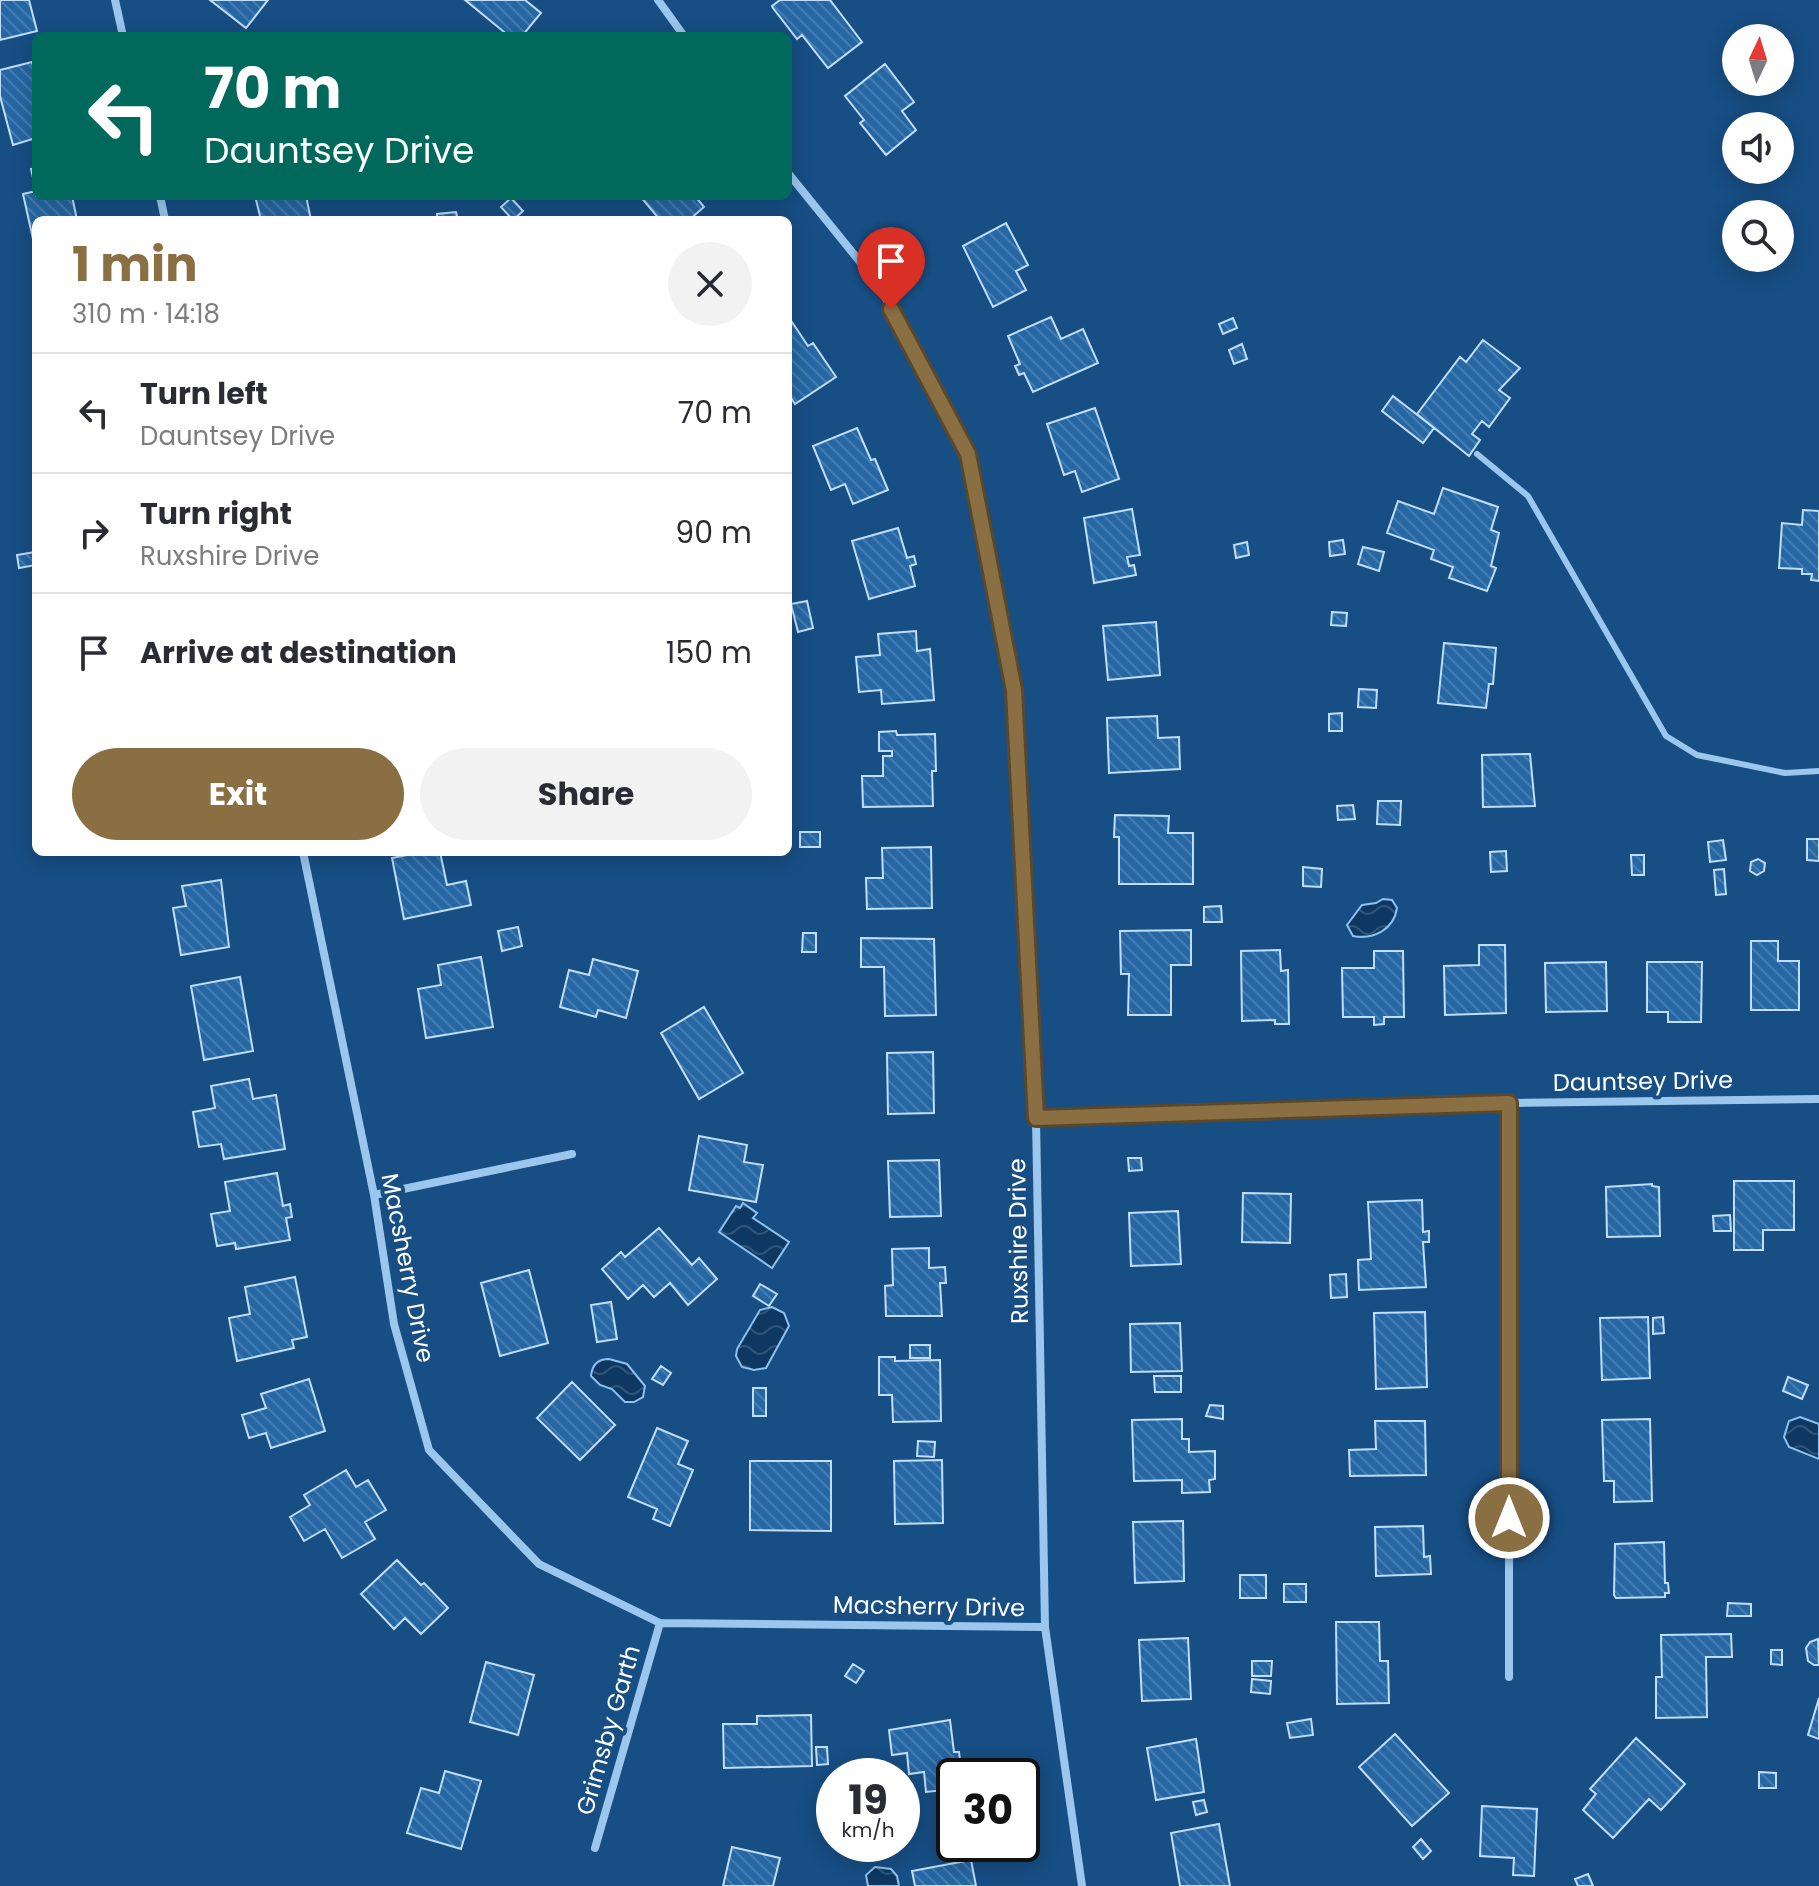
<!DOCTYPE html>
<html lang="en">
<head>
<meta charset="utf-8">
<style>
	:root { --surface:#fff; --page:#f2f2f3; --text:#2b2b33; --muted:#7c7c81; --line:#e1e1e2; --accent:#8a6f43 }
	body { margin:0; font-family:Poppins,sans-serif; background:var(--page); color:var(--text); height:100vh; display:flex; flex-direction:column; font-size:30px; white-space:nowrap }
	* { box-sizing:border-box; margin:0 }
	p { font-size:26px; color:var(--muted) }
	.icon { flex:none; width:44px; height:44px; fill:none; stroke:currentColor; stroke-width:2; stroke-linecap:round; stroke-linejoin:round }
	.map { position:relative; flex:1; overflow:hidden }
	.drawer { position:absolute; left:32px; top:216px; width:760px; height:640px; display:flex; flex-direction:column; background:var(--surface); border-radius:12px; box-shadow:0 4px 20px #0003 }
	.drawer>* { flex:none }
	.hud { position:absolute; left:32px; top:32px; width:760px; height:168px; border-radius:12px; box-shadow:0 4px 20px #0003; background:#00695c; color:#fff; overflow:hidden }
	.needle { width:52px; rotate:4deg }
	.tools { position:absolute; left:1722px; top:24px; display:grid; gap:16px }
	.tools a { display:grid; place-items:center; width:72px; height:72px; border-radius:50%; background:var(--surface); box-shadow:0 4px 20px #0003; font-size:40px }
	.speed { position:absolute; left:816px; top:1758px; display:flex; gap:16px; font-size:40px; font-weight:700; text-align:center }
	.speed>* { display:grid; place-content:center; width:104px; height:104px; border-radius:50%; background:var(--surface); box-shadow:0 4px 20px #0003; line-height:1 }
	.speed small { font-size:20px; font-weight:400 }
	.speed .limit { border:4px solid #111; border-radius:12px; background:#fff; color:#111 }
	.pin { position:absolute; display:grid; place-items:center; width:68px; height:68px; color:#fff; margin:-82px -34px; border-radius:50% 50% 50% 0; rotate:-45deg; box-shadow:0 0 8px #0007 }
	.pin .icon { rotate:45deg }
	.me { position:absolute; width:88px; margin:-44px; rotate:0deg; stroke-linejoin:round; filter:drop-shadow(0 0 6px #0008) }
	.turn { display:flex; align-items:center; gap:28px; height:168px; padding:0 40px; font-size:36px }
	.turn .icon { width:104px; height:104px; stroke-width:2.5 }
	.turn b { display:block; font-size:56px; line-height:68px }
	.round { display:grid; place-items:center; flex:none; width:84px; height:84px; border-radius:42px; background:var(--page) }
	.overview { display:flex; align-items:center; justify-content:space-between; height:136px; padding:0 40px }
	h1 { font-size:48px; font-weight:700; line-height:60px; color:var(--accent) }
	.cta { display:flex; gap:16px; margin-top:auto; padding:16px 40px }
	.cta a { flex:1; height:92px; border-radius:48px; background:var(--accent); color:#fff; font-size:32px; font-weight:700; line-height:92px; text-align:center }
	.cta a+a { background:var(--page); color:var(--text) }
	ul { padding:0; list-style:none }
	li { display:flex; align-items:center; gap:24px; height:120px; padding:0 40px; border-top:2px solid var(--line) }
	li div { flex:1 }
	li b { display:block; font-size:30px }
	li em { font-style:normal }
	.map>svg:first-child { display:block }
	.water { fill:url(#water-waves); stroke:#8dc2f0; stroke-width:2 }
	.building { fill:url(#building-back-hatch); stroke:#c0defa; stroke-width:2 }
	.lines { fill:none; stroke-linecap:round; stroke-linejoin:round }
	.lane { stroke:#9bc6ed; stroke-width:6 }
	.street { stroke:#9bc6ed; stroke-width:8 }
	.route-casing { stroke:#5a482c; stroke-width:20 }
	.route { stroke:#8a6f43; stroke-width:14 }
	.labels { text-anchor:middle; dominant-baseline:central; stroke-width:8; stroke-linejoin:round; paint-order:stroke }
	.street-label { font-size:24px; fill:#fff; stroke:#174e84 }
</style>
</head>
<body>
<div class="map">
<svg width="1819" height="1886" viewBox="0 0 1819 1886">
	<defs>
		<pattern id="water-waves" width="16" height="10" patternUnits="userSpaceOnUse" patternTransform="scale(2)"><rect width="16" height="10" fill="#0e3861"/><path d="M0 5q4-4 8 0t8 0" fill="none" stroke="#325679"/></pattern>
		<pattern id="building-back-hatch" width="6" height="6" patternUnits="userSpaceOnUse" patternTransform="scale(2)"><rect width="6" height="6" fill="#2566a3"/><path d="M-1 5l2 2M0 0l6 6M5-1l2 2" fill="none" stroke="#467db1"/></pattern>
	</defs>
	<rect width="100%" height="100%" fill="#174e84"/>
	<path class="water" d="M 1383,899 L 1392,900 L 1397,908 C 1394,929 1374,940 1353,936 L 1347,925 L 1362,905 L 1376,903 Z
		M 743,1203 L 757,1213 L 753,1218 L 789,1242 L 772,1268 L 719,1232 L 736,1206 L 740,1208 Z
		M 772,1307 L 784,1313 L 789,1326 L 766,1368 L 754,1370 L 742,1367 L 736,1356 L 737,1349 L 760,1310 Z
		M 609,1359 L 627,1364 L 645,1386 L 643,1397 L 634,1402 L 625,1402 L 612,1389 L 600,1385 L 591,1376 C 592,1365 598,1359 609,1359 Z
		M 1800,1417 L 1819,1424 L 1819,1459 L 1789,1447 L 1784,1437 L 1789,1421 Z
		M 875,1867 L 891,1869 L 897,1876 L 899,1886 L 868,1886 L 866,1875 Z"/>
	<path class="building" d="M 0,0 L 29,0 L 37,31 L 0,40 Z
		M 210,0 L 268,0 L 246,28 Z
		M 465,0 L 525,0 L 541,13 L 522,36 L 509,36 Z
		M 780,0 L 830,0 L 862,42 L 828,68 L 802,35 L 797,39 L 773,8 L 772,6 Z
		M 32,62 L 36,78 L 36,138 L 13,145 L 0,96 L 0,70 Z
		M 885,64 L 914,102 L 902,111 L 916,130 L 886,155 L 860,123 L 864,120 L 845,96 Z
		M 36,168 L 36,196 L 72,196 L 77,220 L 36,220 L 36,239 L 33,239 L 23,194 L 36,191 L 31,169 Z
		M 255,196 L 306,196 L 311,220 L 261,220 Z
		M 640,196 L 695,196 L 704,207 L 689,220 L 660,220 Z
		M 511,198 L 523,211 L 513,220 L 501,207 Z
		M 456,212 L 458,220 L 437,220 L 437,214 Z
		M 1006,223 L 1028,265 L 1016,271 L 1026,290 L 993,307 L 963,246 Z
		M 788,316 L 808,346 L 813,343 L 836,377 L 795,404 L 788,393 Z
		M 1051,317 L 1061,339 L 1083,329 L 1098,363 L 1033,392 L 1024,373 L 1019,375 L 1015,366 L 1020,364 L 1008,336 Z
		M 1233,318 L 1237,328 L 1223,334 L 1219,324 Z
		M 1483,340 L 1520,368 L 1499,390 L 1510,398 L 1489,427 L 1482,421 L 1472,434 L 1480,440 L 1469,456 L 1417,414 L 1460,357 L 1466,362 Z
		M 1242,344 L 1247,359 L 1234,364 L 1229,350 Z
		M 1393,396 L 1434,428 L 1423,443 L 1382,411 Z
		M 1095,408 L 1119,479 L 1082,492 L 1075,471 L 1064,475 L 1047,424 Z
		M 857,428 L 871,460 L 875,459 L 888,490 L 853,504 L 845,484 L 831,490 L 813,446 Z
		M 1443,488 L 1498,507 L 1491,530 L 1499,533 L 1491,566 L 1496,568 L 1487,591 L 1449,578 L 1453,567 L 1431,559 L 1434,550 L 1387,533 L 1398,501 L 1434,514 Z
		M 1132,509 L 1140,555 L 1127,557 L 1129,566 L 1134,565 L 1136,575 L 1094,583 L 1084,518 Z
		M 1803,510 L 1819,511 L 1819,581 L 1811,580 L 1812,574 L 1802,574 L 1802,569 L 1779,568 L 1782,523 L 1802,525 Z
		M 898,528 L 907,558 L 914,556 L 916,564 L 910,566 L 915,586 L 869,599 L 852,541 Z
		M 1343,540 L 1345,554 L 1330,556 L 1329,542 Z
		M 1247,542 L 1249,555 L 1236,558 L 1234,545 Z
		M 1363,547 L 1384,552 L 1379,571 L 1358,564 Z
		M 35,552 L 36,565 L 19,568 L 17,555 Z
		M 807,601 L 813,628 L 798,632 L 791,604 Z
		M 1332,612 L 1347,613 L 1346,626 L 1331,625 Z
		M 1156,622 L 1160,675 L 1108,680 L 1103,626 Z
		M 916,631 L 917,651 L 930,649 L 934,700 L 882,704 L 881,690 L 859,692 L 856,657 L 880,655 L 878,634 Z
		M 1444,643 L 1496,648 L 1493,684 L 1489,684 L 1486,708 L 1438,703 Z
		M 1359,689 L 1377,690 L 1376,708 L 1358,707 Z
		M 1342,713 L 1342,731 L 1329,731 L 1329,714 Z
		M 1157,716 L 1158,738 L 1179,737 L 1180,769 L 1109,773 L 1107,718 Z
		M 896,731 L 897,735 L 935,734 L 936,771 L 932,771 L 933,806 L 863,807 L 862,776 L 883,776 L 883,756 L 892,756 L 892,751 L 879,751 L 879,732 Z
		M 1530,754 L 1535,806 L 1483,807 L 1482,755 Z
		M 1378,801 L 1401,801 L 1400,825 L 1377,824 Z
		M 1353,805 L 1355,819 L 1338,820 L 1337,806 Z
		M 1115,815 L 1169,816 L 1168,833 L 1193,833 L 1193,884 L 1119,884 L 1119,837 L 1114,837 Z
		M 800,832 L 820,832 L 820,847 L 800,847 Z
		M 1807,839 L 1819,839 L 1819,861 L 1807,860 Z
		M 1723,840 L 1726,860 L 1710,862 L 1708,842 Z
		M 931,847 L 932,908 L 867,909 L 866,878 L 883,878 L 882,848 Z
		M 1506,851 L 1507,871 L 1491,872 L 1490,852 Z
		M 422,852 L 440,852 L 447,885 L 466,881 L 471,905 L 404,919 L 392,858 Z
		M 1631,855 L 1644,855 L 1644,875 L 1632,875 Z
		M 1758,859 L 1765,863 L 1764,871 L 1757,875 L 1750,871 L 1751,862 Z
		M 1303,867 L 1322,869 L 1321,887 L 1303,886 Z
		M 1724,869 L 1726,894 L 1716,895 L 1714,870 Z
		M 221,880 L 229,947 L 181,955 L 173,908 L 186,906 L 182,886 Z
		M 1221,906 L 1222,922 L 1204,922 L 1204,907 Z
		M 518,927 L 522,946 L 502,951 L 498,931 Z
		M 1191,930 L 1191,965 L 1171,965 L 1171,1015 L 1128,1015 L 1129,974 L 1121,974 L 1120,931 Z
		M 803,933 L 816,933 L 816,952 L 802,952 Z
		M 861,938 L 934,939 L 936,1015 L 885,1016 L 884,967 L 861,967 Z
		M 1751,941 L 1778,941 L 1778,961 L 1799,961 L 1799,1010 L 1751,1010 Z
		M 1479,945 L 1505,945 L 1506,1013 L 1445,1015 L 1444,966 L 1479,965 Z
		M 1280,950 L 1281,971 L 1288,970 L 1289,1024 L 1275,1024 L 1275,1020 L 1242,1021 L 1241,951 Z
		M 1374,951 L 1403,951 L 1404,1017 L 1384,1017 L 1384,1024 L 1374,1025 L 1374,1017 L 1343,1017 L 1342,968 L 1374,968 Z
		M 481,957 L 493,1027 L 426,1038 L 418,989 L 441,985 L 438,965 Z
		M 593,959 L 638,971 L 626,1018 L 598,1010 L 596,1017 L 560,1007 L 569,970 L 589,975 Z
		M 1606,962 L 1607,1011 L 1546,1012 L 1545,963 Z
		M 1647,962 L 1702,962 L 1701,1022 L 1668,1022 L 1668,1012 L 1647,1012 Z
		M 240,977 L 253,1051 L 204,1060 L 191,986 Z
		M 704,1007 L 743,1073 L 699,1099 L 661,1033 Z
		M 933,1052 L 934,1113 L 888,1114 L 887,1053 Z
		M 249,1079 L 253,1099 L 276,1095 L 285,1149 L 224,1159 L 221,1144 L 199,1147 L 193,1112 L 215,1108 L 211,1086 Z
		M 699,1136 L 747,1145 L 744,1162 L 763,1165 L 756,1202 L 689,1190 Z
		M 1128,1158 L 1141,1158 L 1142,1170 L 1129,1171 Z
		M 939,1160 L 941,1216 L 890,1217 L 888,1161 Z
		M 277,1173 L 283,1206 L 290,1204 L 292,1217 L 286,1218 L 290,1240 L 236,1249 L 235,1243 L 217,1246 L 211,1214 L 230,1211 L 225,1182 Z
		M 1734,1181 L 1794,1181 L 1794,1230 L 1763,1230 L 1763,1250 L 1734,1250 Z
		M 1652,1184 L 1652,1186 L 1659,1187 L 1660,1236 L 1607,1237 L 1606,1187 Z
		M 1243,1193 L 1291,1194 L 1290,1243 L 1242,1242 Z
		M 1422,1200 L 1423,1232 L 1429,1231 L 1429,1242 L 1423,1242 L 1426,1287 L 1359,1290 L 1358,1260 L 1371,1259 L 1368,1202 Z
		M 1178,1211 L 1181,1264 L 1131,1266 L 1129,1213 Z
		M 1730,1215 L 1731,1231 L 1714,1231 L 1713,1216 Z
		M 659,1228 L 692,1265 L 699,1258 L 717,1279 L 688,1305 L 670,1283 L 654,1297 L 643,1285 L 628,1299 L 602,1269 L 621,1252 L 625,1257 Z
		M 929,1248 L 929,1268 L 945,1267 L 946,1283 L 940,1283 L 942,1316 L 886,1316 L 885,1286 L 893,1285 L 892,1249 Z
		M 529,1270 L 548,1343 L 500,1356 L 481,1283 Z
		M 1346,1274 L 1347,1297 L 1331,1298 L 1330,1275 Z
		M 295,1277 L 307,1337 L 292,1340 L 294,1348 L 237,1361 L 229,1318 L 250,1314 L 245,1287 Z
		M 760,1284 L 777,1294 L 769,1306 L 753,1296 Z
		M 611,1302 L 617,1339 L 597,1342 L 591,1305 Z
		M 1425,1312 L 1427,1387 L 1376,1389 L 1374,1313 Z
		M 1648,1317 L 1650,1378 L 1602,1380 L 1600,1318 Z
		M 1663,1317 L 1664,1333 L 1653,1334 L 1653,1318 Z
		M 1180,1323 L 1182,1371 L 1131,1372 L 1130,1324 Z
		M 910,1345 L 930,1345 L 930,1358 L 910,1358 Z
		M 879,1357 L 895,1357 L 895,1361 L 940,1360 L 941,1421 L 893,1422 L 892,1395 L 879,1395 Z
		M 661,1366 L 671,1373 L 663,1385 L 652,1379 Z
		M 1154,1376 L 1181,1376 L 1181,1392 L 1155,1392 Z
		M 1788,1377 L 1808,1385 L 1802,1399 L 1783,1391 Z
		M 309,1379 L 325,1431 L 271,1448 L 266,1433 L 249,1438 L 242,1415 L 266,1408 L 261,1394 Z
		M 572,1382 L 615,1425 L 580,1460 L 537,1418 Z
		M 753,1388 L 766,1388 L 766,1416 L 753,1416 Z
		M 1210,1405 L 1223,1406 L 1223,1419 L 1206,1416 Z
		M 1182,1419 L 1182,1439 L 1189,1439 L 1189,1452 L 1215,1451 L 1215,1479 L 1209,1480 L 1210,1492 L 1182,1493 L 1182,1480 L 1134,1481 L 1132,1420 Z
		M 1650,1419 L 1652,1501 L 1614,1502 L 1614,1481 L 1604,1481 L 1602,1420 Z
		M 1375,1421 L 1425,1421 L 1426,1475 L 1350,1476 L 1349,1450 L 1376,1449 Z
		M 657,1428 L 688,1441 L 678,1464 L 693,1470 L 670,1526 L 653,1519 L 657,1509 L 628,1497 Z
		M 918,1441 L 935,1442 L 934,1457 L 917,1456 Z
		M 942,1460 L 943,1523 L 895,1524 L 894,1461 Z
		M 750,1461 L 831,1461 L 831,1531 L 750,1530 Z
		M 346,1470 L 356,1487 L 368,1480 L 386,1510 L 365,1522 L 375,1539 L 342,1558 L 325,1529 L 304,1541 L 290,1517 L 310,1505 L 304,1495 Z
		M 1183,1521 L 1184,1581 L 1135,1583 L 1133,1522 Z
		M 1423,1526 L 1424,1557 L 1430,1556 L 1431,1574 L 1376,1576 L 1375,1527 Z
		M 1664,1542 L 1665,1583 L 1668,1583 L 1669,1593 L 1665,1593 L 1665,1597 L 1616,1598 L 1614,1595 L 1615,1544 Z
		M 397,1560 L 421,1585 L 424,1583 L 448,1608 L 421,1634 L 405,1618 L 394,1629 L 361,1594 Z
		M 1240,1575 L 1266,1575 L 1266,1598 L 1240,1598 Z
		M 1284,1584 L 1306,1584 L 1306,1602 L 1284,1602 Z
		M 1728,1603 L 1751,1604 L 1751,1616 L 1727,1616 Z
		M 1336,1622 L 1379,1622 L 1380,1661 L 1388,1661 L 1389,1703 L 1337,1704 Z
		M 1731,1634 L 1732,1657 L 1706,1657 L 1707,1717 L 1656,1718 L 1656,1677 L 1662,1677 L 1661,1635 Z
		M 1188,1638 L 1191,1699 L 1142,1701 L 1139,1640 Z
		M 1818,1639 L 1819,1665 L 1814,1665 L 1808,1661 L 1806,1648 L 1810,1642 Z
		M 1771,1650 L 1782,1650 L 1782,1665 L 1771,1664 Z
		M 1252,1661 L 1272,1661 L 1271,1676 L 1252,1676 Z
		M 486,1662 L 534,1675 L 518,1735 L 470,1722 Z
		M 853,1664 L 864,1671 L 856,1683 L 845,1676 Z
		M 1252,1679 L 1271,1681 L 1270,1694 L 1251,1692 Z
		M 1819,1698 L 1819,1739 L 1808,1735 Z
		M 811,1715 L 812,1766 L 724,1768 L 723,1724 L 757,1724 L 757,1716 Z
		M 1311,1719 L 1313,1735 L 1290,1738 L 1287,1723 Z
		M 950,1720 L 954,1752 L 959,1752 L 962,1776 L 954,1776 L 954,1789 L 926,1792 L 924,1772 L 909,1774 L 907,1753 L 892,1755 L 889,1730 Z
		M 1395,1734 L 1449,1793 L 1412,1826 L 1359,1767 Z
		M 1636,1738 L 1685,1784 L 1661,1810 L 1649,1799 L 1613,1838 L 1583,1810 L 1596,1794 L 1590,1789 Z
		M 1196,1739 L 1204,1792 L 1156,1800 L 1147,1748 Z
		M 816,1747 L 827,1747 L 828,1764 L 817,1765 Z
		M 445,1771 L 481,1781 L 461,1849 L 407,1833 L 421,1788 L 439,1793 Z
		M 1759,1772 L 1776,1773 L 1776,1788 L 1759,1788 Z
		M 1204,1800 L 1207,1812 L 1196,1815 L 1193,1802 Z
		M 1482,1806 L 1537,1809 L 1534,1876 L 1513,1875 L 1514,1858 L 1480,1856 Z
		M 1219,1824 L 1230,1886 L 1180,1886 L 1171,1833 Z
		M 1421,1839 L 1431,1851 L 1423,1859 L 1413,1847 Z
		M 847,1844 L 868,1844 L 869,1851 L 849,1854 Z
		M 732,1847 L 780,1858 L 773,1886 L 723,1886 Z
		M 971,1860 L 976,1886 L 915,1886 L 912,1871 Z
		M 1588,1874 L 1593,1886 L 1578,1886 L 1575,1879 Z"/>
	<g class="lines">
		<path class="lane" d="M 1477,454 L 1528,496 L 1666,736 L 1697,755 L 1785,773 L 1819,771"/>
		<path class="street" d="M 115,0 L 123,36
			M 658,0 L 684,36
			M 788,173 L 878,284 L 968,454 L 1014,690 L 1036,1118 L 1045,1627 L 1082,1886
			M 160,196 L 165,220
			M 303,852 L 374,1195 L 394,1324 L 429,1450 L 453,1475 L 539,1564 L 660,1623 L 1045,1627
			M 1509,1103 L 1509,1677
			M 1036,1118 L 1509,1103 L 1819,1099
			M 374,1195 L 572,1154
			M 595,1848 L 660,1623"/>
	</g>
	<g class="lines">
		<g class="route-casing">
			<path id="route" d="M 891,309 L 968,454 L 1014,690 L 1036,1118 L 1509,1103 L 1509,1518"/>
		</g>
		<use href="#route" class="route"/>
	</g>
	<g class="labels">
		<g class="street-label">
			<text transform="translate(1643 1081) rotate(-1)">Dauntsey Drive</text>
			<text transform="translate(1018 1241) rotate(-91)">Ruxshire Drive</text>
			<text transform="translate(408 1268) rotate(79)">Macsherry Drive</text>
			<text transform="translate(929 1606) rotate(1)">Macsherry Drive</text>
			<text transform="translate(608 1730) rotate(-74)">Grimsby Garth</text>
		</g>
	</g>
</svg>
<div class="tools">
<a><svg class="needle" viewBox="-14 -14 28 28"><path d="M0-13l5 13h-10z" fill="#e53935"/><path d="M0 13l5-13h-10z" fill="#7c7c81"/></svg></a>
<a><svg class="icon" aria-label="sound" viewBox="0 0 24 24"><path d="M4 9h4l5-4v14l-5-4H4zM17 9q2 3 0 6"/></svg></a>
<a><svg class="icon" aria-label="search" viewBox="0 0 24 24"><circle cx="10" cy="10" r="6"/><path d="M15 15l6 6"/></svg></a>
</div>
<div class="speed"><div>19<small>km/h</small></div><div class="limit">30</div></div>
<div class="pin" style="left:891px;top:309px;background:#d93025"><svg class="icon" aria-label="arrive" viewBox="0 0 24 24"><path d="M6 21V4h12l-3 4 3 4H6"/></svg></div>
<svg class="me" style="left:1509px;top:1518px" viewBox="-20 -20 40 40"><circle r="17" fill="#8a6f43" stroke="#fff" stroke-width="3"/><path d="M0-11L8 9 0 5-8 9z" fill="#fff"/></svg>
<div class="hud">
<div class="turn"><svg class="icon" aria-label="left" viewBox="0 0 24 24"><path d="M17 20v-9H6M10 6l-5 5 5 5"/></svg><div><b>70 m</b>Dauntsey Drive</div></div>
</div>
<section class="drawer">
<div class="overview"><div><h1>1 min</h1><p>310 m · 14:18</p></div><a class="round"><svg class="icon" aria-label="close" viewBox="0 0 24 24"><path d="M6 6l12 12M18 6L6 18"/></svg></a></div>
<ul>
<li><svg class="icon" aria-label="left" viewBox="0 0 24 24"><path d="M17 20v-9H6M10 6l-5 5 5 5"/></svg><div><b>Turn left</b><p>Dauntsey Drive</p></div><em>70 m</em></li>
<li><svg class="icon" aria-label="right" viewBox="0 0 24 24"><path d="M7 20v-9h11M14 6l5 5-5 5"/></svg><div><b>Turn right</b><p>Ruxshire Drive</p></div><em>90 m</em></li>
<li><svg class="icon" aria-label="arrive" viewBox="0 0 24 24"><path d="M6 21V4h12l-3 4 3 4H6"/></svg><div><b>Arrive at destination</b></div><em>150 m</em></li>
</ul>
<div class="cta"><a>Exit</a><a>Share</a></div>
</section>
</div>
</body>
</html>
